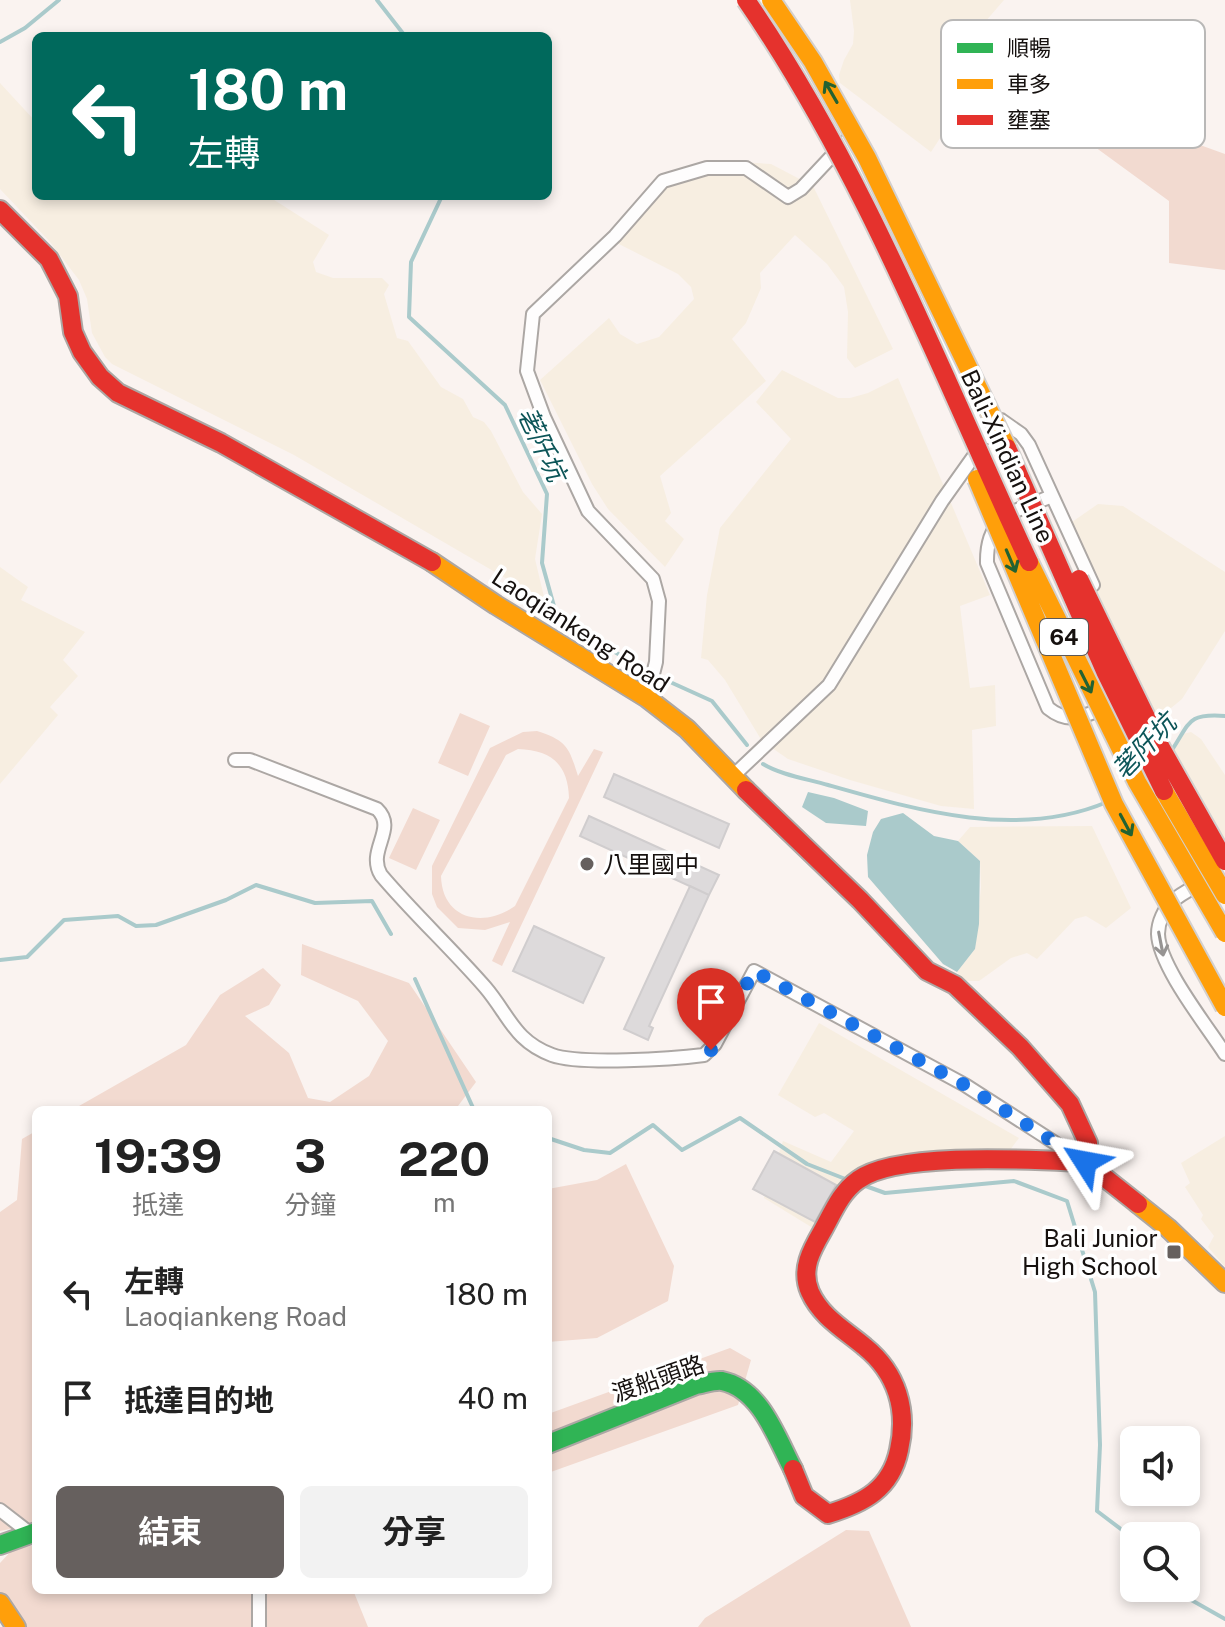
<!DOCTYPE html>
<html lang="zh-TW">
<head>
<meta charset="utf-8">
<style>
	:root { --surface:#fff; --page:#f2f2f2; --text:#222; --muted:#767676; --accent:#66605e }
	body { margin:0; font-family:"Public Sans","Noto Sans TC",sans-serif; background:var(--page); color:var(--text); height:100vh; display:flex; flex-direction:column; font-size:30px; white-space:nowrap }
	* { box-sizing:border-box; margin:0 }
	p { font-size:26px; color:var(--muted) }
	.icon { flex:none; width:44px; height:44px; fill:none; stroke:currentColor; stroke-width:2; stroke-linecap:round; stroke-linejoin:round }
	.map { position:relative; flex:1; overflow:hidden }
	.sheet { position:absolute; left:32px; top:1106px; width:520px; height:488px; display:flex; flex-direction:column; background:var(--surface); border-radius:12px; box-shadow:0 4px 12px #0003 }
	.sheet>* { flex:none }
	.banner { position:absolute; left:32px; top:32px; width:520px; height:168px; border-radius:12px; box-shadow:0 4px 12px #0003; background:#00695c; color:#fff; overflow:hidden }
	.tools { position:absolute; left:1120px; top:1426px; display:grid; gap:16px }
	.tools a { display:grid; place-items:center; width:80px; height:80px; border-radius:12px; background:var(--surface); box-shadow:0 4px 12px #0003; font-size:40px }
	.pin { position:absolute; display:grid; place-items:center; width:68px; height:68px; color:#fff; margin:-82px -34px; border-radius:50% 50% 50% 0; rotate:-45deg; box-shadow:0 0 8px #0007 }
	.pin .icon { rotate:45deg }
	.me { position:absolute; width:88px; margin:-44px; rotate:304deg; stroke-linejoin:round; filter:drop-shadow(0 0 6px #0008) }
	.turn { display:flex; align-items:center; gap:28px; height:168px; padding:0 24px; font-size:36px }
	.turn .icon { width:104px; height:104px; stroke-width:2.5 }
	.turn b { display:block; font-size:56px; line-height:68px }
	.eta { display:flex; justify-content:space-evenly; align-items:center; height:136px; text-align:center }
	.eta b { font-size:48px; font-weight:700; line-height:56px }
	.primary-button { display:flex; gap:16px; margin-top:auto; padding:16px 24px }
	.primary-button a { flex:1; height:92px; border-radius:12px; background:var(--accent); color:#fff; font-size:32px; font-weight:700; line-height:92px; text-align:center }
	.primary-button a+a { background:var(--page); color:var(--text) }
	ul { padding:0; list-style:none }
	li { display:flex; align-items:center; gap:24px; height:104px; padding:0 24px }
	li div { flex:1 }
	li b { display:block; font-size:30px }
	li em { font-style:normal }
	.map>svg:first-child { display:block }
	.industrial { fill:#f7eee1 }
	.green { fill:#f2dad0; fill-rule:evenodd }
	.water { fill:#aacacb }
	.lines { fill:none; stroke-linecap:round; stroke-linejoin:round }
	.stream { stroke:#aacacb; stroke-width:4 }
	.building { fill:#dddadb; stroke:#d0cdce; stroke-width:2 }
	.street-casing { stroke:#aca7a4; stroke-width:16 }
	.fast-casing { stroke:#aca7a4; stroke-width:22 }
	.slow-casing { stroke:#aca7a4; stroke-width:22 }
	.jam-casing { stroke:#aca7a4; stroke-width:22 }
	.street { stroke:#fefdfd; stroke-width:12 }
	.fast { stroke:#30b455; stroke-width:18 }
	.slow { stroke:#ff9f0a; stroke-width:18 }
	.jam { stroke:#e5322d; stroke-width:18 }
	.slow-bridge-casing { stroke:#d3d0ce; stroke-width:22; stroke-linecap:butt }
	.jam-bridge-casing { stroke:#d3d0ce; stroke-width:22; stroke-linecap:butt }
	.slow-bridge { stroke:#ff9f0a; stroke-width:18 }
	.jam-bridge { stroke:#e5322d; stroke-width:18 }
	.oneway { stroke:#236232 }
	.oneway2 { stroke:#969392 }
	.route { stroke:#1a73e8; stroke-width:14; stroke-dasharray:0 25.2 }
	.poi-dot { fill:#66605e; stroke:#fff; stroke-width:3 }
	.labels { text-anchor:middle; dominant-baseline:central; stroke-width:7; stroke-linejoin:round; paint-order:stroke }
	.shield { fill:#fff; stroke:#5c5857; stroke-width:2 }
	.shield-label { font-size:22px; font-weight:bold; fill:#16110f }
	.street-label { font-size:24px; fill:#16110f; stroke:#fff }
	.poi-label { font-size:24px; fill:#16110f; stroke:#fff; text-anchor:start }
	.water-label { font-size:26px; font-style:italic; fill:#0c5558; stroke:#fff }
	.key { fill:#fff; stroke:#b9b8b7; stroke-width:2 }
	.key-label { font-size:22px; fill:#16110f }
</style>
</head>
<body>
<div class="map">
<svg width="1225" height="1627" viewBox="0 0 1225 1627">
	<rect width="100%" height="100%" fill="#faf3f0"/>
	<path class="industrial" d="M 850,0 L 1004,0 L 959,52 L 982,74 L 931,152 L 840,83 L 839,75 L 844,60 L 853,44 L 854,31 Z
		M 0,83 L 36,122 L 36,196 L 268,196 L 329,235 L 313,262 L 316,272 L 333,278 L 382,278 L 389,285 L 384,294 L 397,338 L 408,341 L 441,387 L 463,399 L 473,417 L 484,422 L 491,431 L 523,492 L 542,514 L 535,559 L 545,601 L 294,455 L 112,364 L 105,357 L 92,333 L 87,299 L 79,280 L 50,242 L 0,189 Z
		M 727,161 L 771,164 L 813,186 L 893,349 L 855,368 L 847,358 L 848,312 L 844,287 L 827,264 L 795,235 L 760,273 L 761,288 L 746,323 L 732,339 L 766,381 L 660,476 L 671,513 L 665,521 L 684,539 L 665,567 L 608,509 L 592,484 L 540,380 L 609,318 L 620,334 L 637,344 L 659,337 L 694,299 L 691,287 L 678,274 L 613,241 L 668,178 L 705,164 Z
		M 782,370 L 838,398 L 850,398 L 868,393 L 898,378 L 990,595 L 960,606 L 970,688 L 995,685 L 996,726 L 972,730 L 974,809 L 941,806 L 850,780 L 788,759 L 762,741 L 725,680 L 708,660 L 701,658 L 707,595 L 720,528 L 791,439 L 756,402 Z
		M 1098,504 L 1123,506 L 1225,572 L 1225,631 L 1182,699 L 1154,722 L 1065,534 L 1072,522 Z
		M 0,567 L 28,587 L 21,600 L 85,632 L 63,660 L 78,676 L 50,707 L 58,715 L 0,784 Z
		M 1191,732 L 1201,739 L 1225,775 L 1225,842 L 1173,747 L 1183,734 Z
		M 1092,826 L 1131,908 L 1106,928 L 1086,916 L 1075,919 L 1037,959 L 1027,953 L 1011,958 L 979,981 L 965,981 L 957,972 L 975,949 L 981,887 L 980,861 L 958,841 L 970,827 Z
		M 819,1023 L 1019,1138 L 1007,1154 L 873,1162 L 861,1169 L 816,1230 L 764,1198 L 783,1141 L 831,1162 L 854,1131 L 824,1113 L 815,1117 L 778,1095 Z
		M 1225,1136 L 1225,1267 L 1208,1247 L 1214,1236 L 1201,1219 L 1203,1215 L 1185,1187 L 1190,1183 L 1181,1163 Z"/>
	<path class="green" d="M 1150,127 L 1225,154 L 1225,270 L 1169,263 L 1169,201 L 1095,147 L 1096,133 Z
		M 460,713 L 490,726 L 468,776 L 438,763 Z
		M 537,731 C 568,741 569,748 578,776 L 594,749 L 603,752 L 502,966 L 492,961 L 510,922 L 485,930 L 458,928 L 437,907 L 432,894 L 432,866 L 490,748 L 523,732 ZM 518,749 C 551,750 568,764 569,798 L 515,906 C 483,929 442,919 441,876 L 506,755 Z
		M 413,808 L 440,820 L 416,870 L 389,858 Z
		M 302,944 L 409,983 L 476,1082 L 455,1110 L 72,1110 L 186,1045 L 220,995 L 263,968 L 281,985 L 269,1005 L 245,1016 L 289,1053 L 308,1098 L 330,1102 L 369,1076 L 388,1041 L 358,1001 L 301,975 Z
		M 36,1131 L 36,1524 L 0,1531 L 0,1212 L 17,1200 L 22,1139 Z
		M 626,1164 L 674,1266 L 668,1301 L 597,1338 L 548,1342 L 548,1189 L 597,1180 Z
		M 730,1348 L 751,1360 L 738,1405 L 548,1473 L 548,1414 Z
		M 846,1530 L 869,1531 L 911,1627 L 698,1627 L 705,1618 Z
		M 36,1545 L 36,1590 L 353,1590 L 368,1627 L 16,1627 L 0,1596 L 0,1563 L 13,1549 Z"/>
	<path class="water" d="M 808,792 L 834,798 L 868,811 L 866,826 L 826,823 L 802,807 Z
		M 903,813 L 934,836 L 958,841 L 980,861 L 979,924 L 975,949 L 957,972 L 943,964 L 868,877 L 867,855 L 873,832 L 881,819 Z"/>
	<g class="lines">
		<path class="stream" d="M 377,0 L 405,36
			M 0,42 L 25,28 L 59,0
			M 442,196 L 411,262 L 409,317 L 505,405 L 547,494 L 542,563 L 557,617 L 648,672 L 712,701 L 747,745
			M 1172,750 C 1190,723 1187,713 1225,716
			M 763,764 C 781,775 808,779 828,785 C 916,810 1018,840 1107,802
			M 0,960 L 27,957 L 64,920 L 118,916 L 136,926 L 156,925 L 226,900 L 256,885 L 315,903 L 372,901 L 391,934
			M 415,979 L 474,1110
			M 548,1138 L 584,1150 L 610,1153 L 653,1125 L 682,1150 L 740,1118 L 807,1164 L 848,1180
			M 860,1184 L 885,1193 L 1014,1181 L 1067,1201 L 1095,1292 L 1100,1445 L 1097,1511 L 1134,1539
			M 1180,1588 L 1186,1597 L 1225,1619"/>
	</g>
	<path class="building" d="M 614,774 L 729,824 L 719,848 L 604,797 Z
		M 589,816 L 719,875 L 709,895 L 580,836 Z
		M 690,886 L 709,895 L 649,1026 L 653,1028 L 648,1040 L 624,1029 Z
		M 534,926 L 604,958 L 583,1003 L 513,971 Z
		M 774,1151 L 836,1185 L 815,1222 L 753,1189 Z"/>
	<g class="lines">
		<g class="street-casing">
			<path id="street" d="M 1000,422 L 1001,420 L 1021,434 L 1029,445 L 1093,585
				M 1052,496 C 1014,512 986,515 987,563 L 1048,708 C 1069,725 1083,716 1105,708
				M 647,698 L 656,662 L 659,601 L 653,579 L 588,511 L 544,417 L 527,371 L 533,314 L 615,236 L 663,181 L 707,168 L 746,168 L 788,197 L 801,189 L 845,142 L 987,437
				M 235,760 L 250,760 L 377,809 C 398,829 366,850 381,875 C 414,914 452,949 485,987 C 509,1015 514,1041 552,1055 C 579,1065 673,1059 704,1055 L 715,1044 L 754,971 L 965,1085 L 1083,1161
				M 732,777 L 829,685 L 942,501 L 979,449
				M 1200,884 C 1191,889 1180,894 1173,901 C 1164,909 1158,922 1158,934 C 1159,966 1207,1026 1225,1054
				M 0,1510 L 31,1534
				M 259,1590 L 259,1627"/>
		</g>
		<g class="fast-casing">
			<path id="fast" d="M 548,1444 L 696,1385 C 703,1384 714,1380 722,1381 C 761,1389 777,1439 793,1469
				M 0,1545 L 36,1532"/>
		</g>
		<g class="slow-casing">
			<path id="slow" d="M 432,562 L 496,605 L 647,698 L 687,729 L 746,790
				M 1138,1204 L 1168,1228 L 1225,1283
				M 0,1603 L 16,1627"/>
		</g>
		<g class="jam-casing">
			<path id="jam" d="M 0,210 L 49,259 L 68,296 L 73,332 L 82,352 L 100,377 L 118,393 L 221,443 L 432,562
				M 746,790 L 860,900 L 927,971 L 955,985 L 1020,1047 L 1070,1104 L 1088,1143 L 1085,1162 L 1138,1204
				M 793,1469 L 804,1496 L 828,1514 C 864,1503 891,1489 899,1450 C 908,1410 897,1373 865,1347 C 845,1330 821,1317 810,1292 C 800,1269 812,1249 823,1230 C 833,1212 841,1192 858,1180 C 896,1151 1035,1160 1085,1162"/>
		</g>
		<use href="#street" class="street"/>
		<use href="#fast" class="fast"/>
		<use href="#slow" class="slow"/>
		<use href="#jam" class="jam"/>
		<g class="slow-bridge-casing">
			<path id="slow-bridge" d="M 771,0 L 813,62 L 867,158 L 1007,448
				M 977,479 L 1114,804 L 1225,1007
				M 1029,562 L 1137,782 L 1225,933
				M 1164,791 L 1225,895"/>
		</g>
		<g class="jam-bridge-casing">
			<path id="jam-bridge" d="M 746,0 C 865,173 941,373 1029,562
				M 1007,448 L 1105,671 L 1164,791
				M 1079,579 L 1161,748 L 1225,861"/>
		</g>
		<use href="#slow-bridge" class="slow-bridge"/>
		<use href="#jam-bridge" class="jam-bridge"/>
	</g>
	<defs><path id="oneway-shaft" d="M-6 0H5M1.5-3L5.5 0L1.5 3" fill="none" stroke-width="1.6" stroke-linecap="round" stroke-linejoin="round" transform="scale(2)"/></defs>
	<g class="oneway">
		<use href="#oneway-shaft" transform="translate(831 92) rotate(-120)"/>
		<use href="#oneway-shaft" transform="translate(1011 561) rotate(67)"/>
		<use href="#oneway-shaft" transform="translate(1086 682) rotate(63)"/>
		<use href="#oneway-shaft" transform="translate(1126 825) rotate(62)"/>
	</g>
	<use class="oneway2" href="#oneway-shaft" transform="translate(1161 944) rotate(79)"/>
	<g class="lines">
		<path class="route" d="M 711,1050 L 754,971 L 965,1085 L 1085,1162"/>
	</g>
	<g class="poi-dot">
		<circle cx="587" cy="864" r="8"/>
		<rect x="1166" y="1244" width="16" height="16" rx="4"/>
	</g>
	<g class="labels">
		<rect class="shield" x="1040" y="619" width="48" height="36" rx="6"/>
		<g class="shield-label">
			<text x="1064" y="637">64</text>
		</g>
		<g class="street-label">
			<text transform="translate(1008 456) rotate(65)">Bali-Xindian Line</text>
			<text transform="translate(581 630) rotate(33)">Laoqiankeng Road</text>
			<text transform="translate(658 1378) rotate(-19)">渡船頭路</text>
		</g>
		<g class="poi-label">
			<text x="603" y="864">八里國中</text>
			<text x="1158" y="1238" text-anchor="end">Bali Junior<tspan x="1158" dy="28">High School</tspan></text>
		</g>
		<g class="water-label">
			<text transform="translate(542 444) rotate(65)">荖阡坑</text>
			<text transform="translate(1144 746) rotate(-46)">荖阡坑</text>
		</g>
	</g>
	<rect x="941" y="20" width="264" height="128" rx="12" class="key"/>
	<rect x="957" y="43" width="36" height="10" fill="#30b455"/>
	<rect x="957" y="79" width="36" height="10" fill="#ff9f0a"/>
	<rect x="957" y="115" width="36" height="10" fill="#e5322d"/>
	<g class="key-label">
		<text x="1007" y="56">順暢</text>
		<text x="1007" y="92">車多</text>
		<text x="1007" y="128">壅塞</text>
	</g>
</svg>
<div class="tools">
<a><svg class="icon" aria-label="sound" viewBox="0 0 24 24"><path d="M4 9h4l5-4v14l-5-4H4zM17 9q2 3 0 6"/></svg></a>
<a><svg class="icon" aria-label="search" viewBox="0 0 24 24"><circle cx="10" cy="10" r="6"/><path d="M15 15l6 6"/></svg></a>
</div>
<div class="pin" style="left:711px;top:1050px;background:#d93025"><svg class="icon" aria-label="arrive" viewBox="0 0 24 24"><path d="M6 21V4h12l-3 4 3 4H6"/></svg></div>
<svg class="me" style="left:1085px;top:1162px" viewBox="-20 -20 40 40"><path d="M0-17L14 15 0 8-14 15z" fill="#1a73e8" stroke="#fff" stroke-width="4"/></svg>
<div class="banner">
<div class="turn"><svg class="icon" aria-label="left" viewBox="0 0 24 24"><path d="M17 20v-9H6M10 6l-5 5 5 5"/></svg><div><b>180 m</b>左轉</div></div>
</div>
<section class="sheet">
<div class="eta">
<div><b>19:39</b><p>抵達</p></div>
<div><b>3</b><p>分鐘</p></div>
<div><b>220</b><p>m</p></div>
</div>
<ul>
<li><svg class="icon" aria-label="left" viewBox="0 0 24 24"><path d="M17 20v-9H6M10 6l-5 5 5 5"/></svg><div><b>左轉</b><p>Laoqiankeng Road</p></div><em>180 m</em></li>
<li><svg class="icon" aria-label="arrive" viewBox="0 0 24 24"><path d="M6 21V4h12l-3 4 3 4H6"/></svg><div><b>抵達目的地</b></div><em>40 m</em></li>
</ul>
<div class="primary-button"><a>結束</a><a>分享</a></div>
</section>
</div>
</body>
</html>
